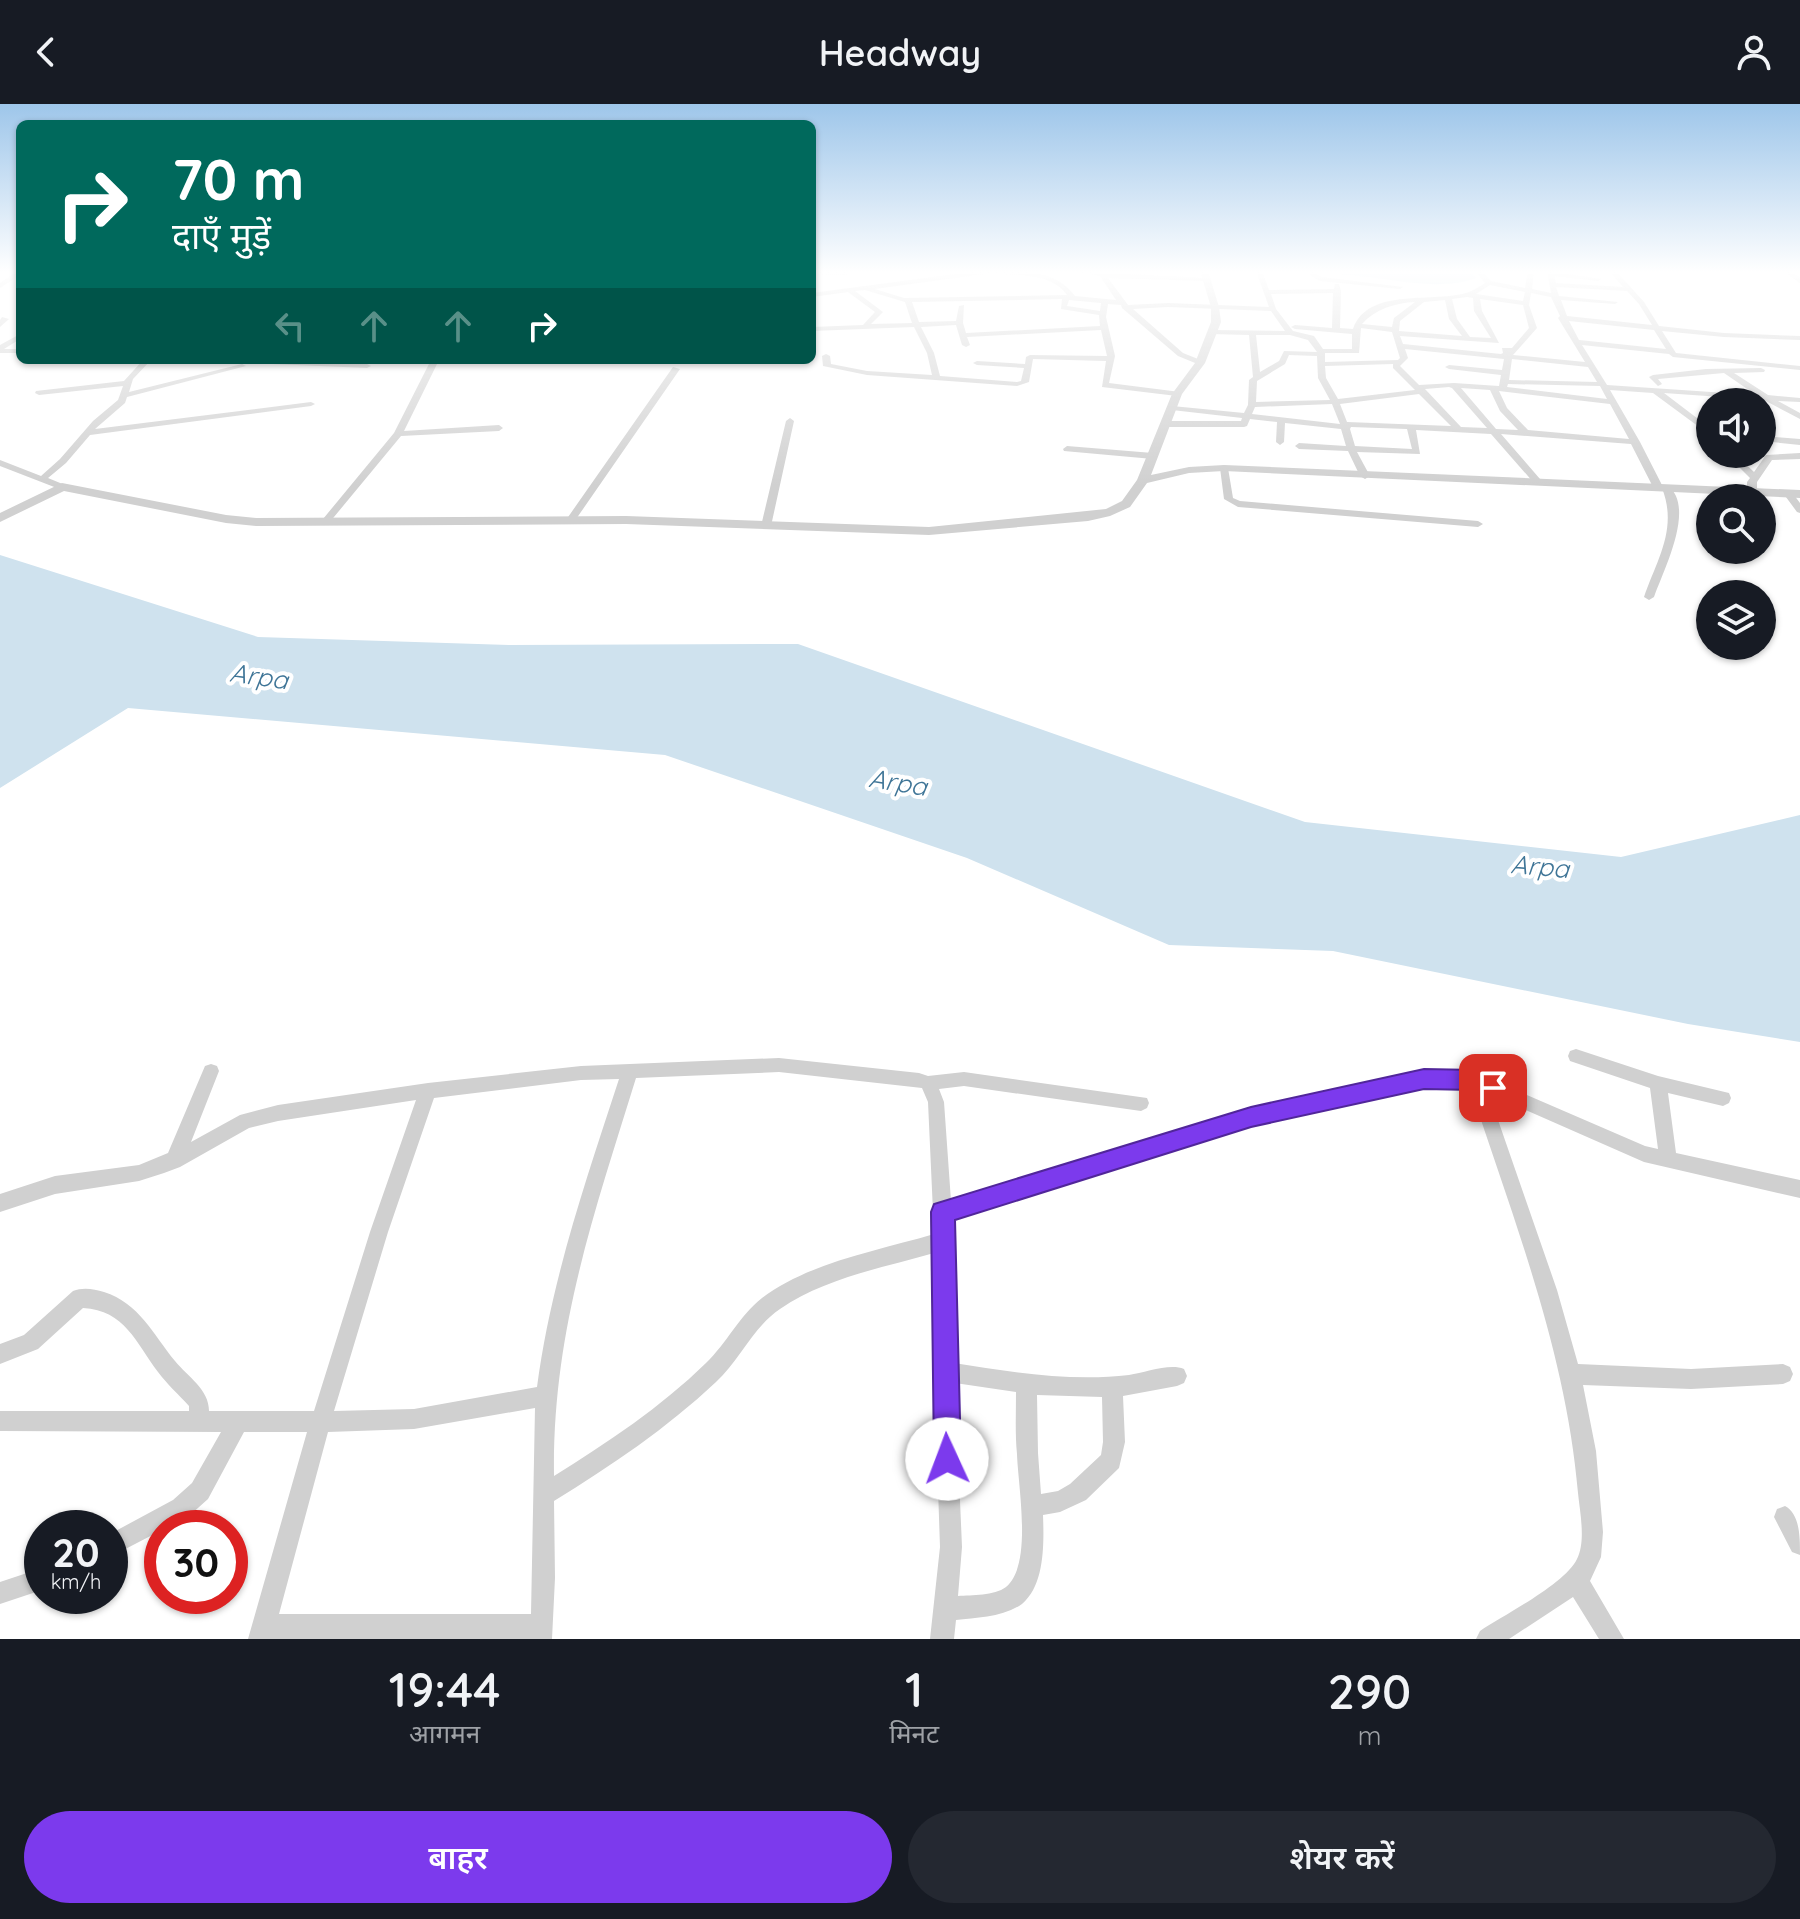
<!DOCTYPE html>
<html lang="hi">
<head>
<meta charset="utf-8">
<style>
	:root { --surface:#171b24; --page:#242831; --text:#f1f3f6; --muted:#9ea1a6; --accent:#7c3aed }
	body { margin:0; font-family:Quicksand,"Noto Sans Devanagari",sans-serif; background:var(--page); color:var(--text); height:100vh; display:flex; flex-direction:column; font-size:30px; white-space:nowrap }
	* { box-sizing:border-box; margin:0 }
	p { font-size:26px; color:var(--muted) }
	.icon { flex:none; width:44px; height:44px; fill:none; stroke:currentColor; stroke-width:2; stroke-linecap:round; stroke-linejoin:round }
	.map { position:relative; height:1535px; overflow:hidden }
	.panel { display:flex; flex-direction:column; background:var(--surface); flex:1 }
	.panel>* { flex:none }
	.banner { position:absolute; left:16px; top:16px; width:800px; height:244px; border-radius:12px; box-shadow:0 2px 6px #0004; background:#00695c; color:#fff; overflow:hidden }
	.buttons { position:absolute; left:1696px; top:284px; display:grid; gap:16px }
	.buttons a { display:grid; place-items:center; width:80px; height:80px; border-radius:50%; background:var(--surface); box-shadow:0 2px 6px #0004; font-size:40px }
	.speed { position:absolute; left:24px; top:1406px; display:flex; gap:16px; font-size:40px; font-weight:700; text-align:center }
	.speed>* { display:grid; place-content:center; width:104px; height:104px; border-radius:50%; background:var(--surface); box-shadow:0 2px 6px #0004; line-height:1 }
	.speed small { font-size:20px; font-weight:400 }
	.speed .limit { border:12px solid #d22; background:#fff; color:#111 }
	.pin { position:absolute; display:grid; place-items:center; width:68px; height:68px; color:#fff; margin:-34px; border-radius:16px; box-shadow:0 4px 12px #0006 }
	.me { position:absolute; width:88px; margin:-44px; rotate:358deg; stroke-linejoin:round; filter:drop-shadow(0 0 6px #0008) }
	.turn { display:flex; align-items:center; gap:28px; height:168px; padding:0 24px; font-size:36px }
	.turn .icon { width:104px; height:104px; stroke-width:2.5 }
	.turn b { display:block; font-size:56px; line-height:68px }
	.lanes { display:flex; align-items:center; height:76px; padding:0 24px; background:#0003; justify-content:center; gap:40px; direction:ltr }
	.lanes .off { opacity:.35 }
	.eta { display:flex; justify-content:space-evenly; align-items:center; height:136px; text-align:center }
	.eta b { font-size:48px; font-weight:600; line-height:56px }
	.button { display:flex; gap:16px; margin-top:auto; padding:16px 24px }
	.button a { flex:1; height:92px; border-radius:48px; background:var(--accent); color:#fff; font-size:32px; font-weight:600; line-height:92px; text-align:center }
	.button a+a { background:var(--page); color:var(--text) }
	header { display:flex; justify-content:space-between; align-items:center; height:104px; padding:0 24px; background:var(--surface); font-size:36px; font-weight:600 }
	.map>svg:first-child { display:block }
	.water { fill:#cfe2ee }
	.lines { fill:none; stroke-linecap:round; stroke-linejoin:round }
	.minor { fill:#d0d0d0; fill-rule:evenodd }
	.tertiary { fill:#d0d0d0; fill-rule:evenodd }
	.route { fill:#7c3aed; stroke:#51269a; stroke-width:2 }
	.labels { text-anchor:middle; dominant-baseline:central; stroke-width:8; stroke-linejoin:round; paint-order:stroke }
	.water-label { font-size:26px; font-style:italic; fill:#3f7597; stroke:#fff }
</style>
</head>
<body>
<header><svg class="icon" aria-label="back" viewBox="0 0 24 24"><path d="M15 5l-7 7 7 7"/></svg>Headway<svg class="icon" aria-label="person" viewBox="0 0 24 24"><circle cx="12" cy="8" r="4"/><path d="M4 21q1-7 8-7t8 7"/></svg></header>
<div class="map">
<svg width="1800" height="1535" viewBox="0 0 1800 1535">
	<rect width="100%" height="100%" fill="#fff"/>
	<path class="water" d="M 1332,167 L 1471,167 L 1476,174 C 1435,189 1385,172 1343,171 Z
		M 0,451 L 258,533 L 509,541 L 798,540 L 1305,718 L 1621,753 L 1800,711 L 1800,938 L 1688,920 L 1333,847 L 1169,841 L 967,754 L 665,651 L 128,604 L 0,684 Z"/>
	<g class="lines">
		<path class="minor" d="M 17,167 L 20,167 L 20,171 L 0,184 L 0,179 Z
			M 812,167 L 846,167 L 848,169 L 845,171 L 812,170 Z
			M 978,167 C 1011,167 1054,162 1075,192 L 1116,196 L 1100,172 L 1073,167 L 1204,174 L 1206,177 L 1108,174 L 1128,201 L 1168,199 L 1269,203 L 1256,167 L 1262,167 L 1269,186 L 1334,185 L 1335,180 L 1339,180 L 1341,187 L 1340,224 L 1353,225 C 1368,182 1435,200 1469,188 C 1474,186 1480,182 1485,179 L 1475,167 L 1482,167 L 1491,177 L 1525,184 L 1528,167 L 1534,167 L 1532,185 L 1551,189 L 1547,167 L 1601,175 L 1598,177 L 1554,172 L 1556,179 L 1623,183 L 1609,167 L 1616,167 L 1644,198 L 1659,222 L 1724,229 L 1800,232 L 1800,236 L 1724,233 L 1662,227 L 1676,249 L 1800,262 L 1800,266 L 1673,253 L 1669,250 L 1582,241 L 1607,281 L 1756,291 L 1724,269 L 1658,275 L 1662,280 L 1658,282 L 1649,273 L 1653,271 L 1706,265 L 1761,264 L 1765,266 L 1764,268 L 1734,269 L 1768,291 L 1800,294 L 1800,298 L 1778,297 L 1800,309 L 1800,315 L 1764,296 L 1664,289 L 1710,324 L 1710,331 L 1653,289 L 1610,286 L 1640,338 L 1663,383 L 1661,385 L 1653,383 L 1631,340 L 1501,330 L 1540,375 L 1542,377 L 1537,380 L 1534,379 L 1491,330 L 1416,326 L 1420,350 L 1357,348 L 1370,372 L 1365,375 L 1360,372 L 1348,347 L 1299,345 L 1295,342 L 1299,339 L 1346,342 L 1341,325 L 1285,319 L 1284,338 L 1280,341 L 1276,338 L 1277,318 L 1250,315 L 1247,322 L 1244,323 L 1166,323 L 1162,320 L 1166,317 L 1241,317 L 1242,314 L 1172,306 L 1168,304 L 1172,302 L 1244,309 L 1248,301 L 1249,276 L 1253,273 L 1249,231 L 1212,230 L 1208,228 L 1212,226 L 1285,227 L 1271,207 L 1168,203 L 1133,205 L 1183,249 L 1203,257 L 1204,259 L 1200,261 L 1178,252 L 1122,204 L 1121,201 L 1108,200 L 1106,213 L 1115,252 L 1109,279 L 1180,288 L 1180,292 L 1177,292 L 1102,283 L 1106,257 L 1033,255 L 1029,278 L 1017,282 L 867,271 L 823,262 L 822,252 L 826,250 L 830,252 L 831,260 L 867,267 L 932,271 L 927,249 L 914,223 L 812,227 L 812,223 L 863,221 L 875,208 L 848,188 L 812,193 L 812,189 ZM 991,169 C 1017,172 1051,168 1067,191 L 904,194 L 875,185 ZM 1490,181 L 1525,188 L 1523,197 L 1476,190 ZM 1556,183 L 1627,187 L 1639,200 L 1652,221 L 1567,212 L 1561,196 L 1615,200 L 1618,198 L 1559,192 ZM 865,186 L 905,198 L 912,219 L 871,220 L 883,208 L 855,187 ZM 1333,189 L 1332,224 L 1295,221 L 1291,223 L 1295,225 L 1352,230 L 1352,245 L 1323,245 L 1314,232 L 1293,227 L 1276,205 L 1271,190 ZM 1531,189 L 1551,193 L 1560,212 L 1558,214 L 1585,258 L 1513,251 L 1537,224 L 1529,201 ZM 1467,193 L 1473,194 L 1474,207 L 1491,234 L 1470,233 L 1457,215 L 1452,195 ZM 1062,195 L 1061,205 L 1099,211 L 1100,222 L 966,229 L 963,219 L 964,201 L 959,202 L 956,217 L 919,218 L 912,198 ZM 1480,195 L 1523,201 L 1529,224 L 1512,244 L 1502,244 L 1503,249 L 1501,250 L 1403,240 L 1400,232 L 1499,239 L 1482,207 ZM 1069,196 L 1101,199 L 1100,207 L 1067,202 ZM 1445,196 L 1449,215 L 1462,232 L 1399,227 L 1400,217 L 1424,198 ZM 1415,198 L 1394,214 L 1392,223 L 1362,220 C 1375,205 1395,199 1415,198 ZM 1569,217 L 1654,226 L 1666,245 L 1579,236 ZM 956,221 L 962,241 L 966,243 L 970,241 L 967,233 L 1101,226 L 1107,252 L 1030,251 L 1026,253 L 1025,260 L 977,257 L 973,259 L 977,261 L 1024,264 L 1021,277 L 1017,278 L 940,272 L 934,249 L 921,223 ZM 1361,224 L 1392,228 L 1400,254 L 1398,256 L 1325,258 L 1325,249 L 1359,249 ZM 1256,231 L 1290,231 L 1308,236 L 1317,248 L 1284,247 L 1279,257 L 1260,268 ZM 1405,245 L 1504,255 L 1502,266 L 1449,261 L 1445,263 L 1449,265 L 1501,271 L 1499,282 L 1454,279 L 1419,281 L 1400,262 L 1408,254 ZM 1289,251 L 1317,252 L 1318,274 L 1330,296 L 1256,298 L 1257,277 L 1285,260 ZM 1512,255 L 1588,263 L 1597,278 L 1509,276 ZM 1393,260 L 1393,264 L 1415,286 L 1338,295 L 1326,274 L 1325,262 ZM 1508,280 L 1600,282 L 1607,295 L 1507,283 ZM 1449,283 L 1452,284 L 1487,324 L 1461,323 L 1425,285 ZM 1461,284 L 1490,286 L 1500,307 L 1518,326 L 1496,325 ZM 1499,287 L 1610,300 L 1629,335 L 1528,326 L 1507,304 ZM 1419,290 L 1451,322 L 1347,318 L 1340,300 ZM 1332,300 L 1340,320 L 1252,310 L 1255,303 ZM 1351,323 L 1407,325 L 1412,345 L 1355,342 L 1350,325 Z
			M 1303,167 L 1311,167 L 1322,173 L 1403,183 L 1400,185 L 1320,177 Z
			M 1783,167 L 1791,167 L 1800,174 L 1800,179 Z
			M 2,213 L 9,215 L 0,223 L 0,216 Z
			M 20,230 L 20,235 L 4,245 L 20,245 L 20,249 L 0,249 L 0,241 Z
			M 143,256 L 151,256 L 133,275 L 129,288 L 242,260 L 246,262 L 127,293 L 125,299 L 95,325 L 311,298 L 315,300 L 311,302 L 90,331 L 66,359 L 48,374 L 65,381 L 67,383 L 62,386 L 0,362 L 0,356 L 41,372 L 60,355 L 93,317 L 118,296 L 123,282 L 39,291 L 35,289 L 36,287 L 124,277 Z
			M 219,256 L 367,260 L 371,262 L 367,264 L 223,258 Z
			M 431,256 L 439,256 L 404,327 L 499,321 L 503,324 L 499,327 L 401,332 L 329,419 L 323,419 L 323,415 L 394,329 Z
			M 673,263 L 680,265 L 574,418 L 568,418 L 566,416 Z
			M 790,314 L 794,317 L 771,422 L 766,425 L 761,422 L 786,317 Z
			M 1775,333 L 1800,335 L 1800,341 L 1772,338 L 1771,336 Z
			M 1067,342 L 1153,349 L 1157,352 L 1153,355 L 1064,347 L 1063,345 Z
			M 1800,349 L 1800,355 L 1772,356 L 1757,378 L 1757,388 L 1752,391 L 1747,388 L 1747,378 L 1750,374 L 1726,350 L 1735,350 L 1754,368 L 1766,351 Z
			M 1224,361 L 1228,364 L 1233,394 L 1240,397 L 1478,417 L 1483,420 L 1478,423 L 1238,403 L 1224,395 L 1220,364 Z
			M 1667,381 C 1697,402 1663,467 1654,493 L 1649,496 L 1644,493 C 1657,455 1678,425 1662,384 Z
			M 1788,386 L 1791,387 L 1800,399 L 1800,409 L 1797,408 L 1783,389 Z
			M 1576,945 L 1658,972 L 1729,989 L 1731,994 L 1729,999 L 1723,1002 L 1668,989 L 1676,1049 L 1800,1076 L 1800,1094 L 1644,1058 L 1489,990 L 1557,1186 L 1578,1260 L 1691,1265 L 1783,1260 L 1790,1263 L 1793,1270 L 1790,1277 L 1783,1280 L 1691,1285 L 1583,1281 L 1596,1347 L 1603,1428 L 1601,1453 L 1590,1477 L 1624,1535 L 1599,1535 L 1573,1493 L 1509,1535 L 1476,1535 L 1480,1527 C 1504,1511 1565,1480 1577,1455 C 1586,1437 1580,1409 1578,1389 C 1566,1248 1514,1117 1470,983 L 1424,982 L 1251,1021 L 952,1114 L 954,1259 C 1011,1268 1071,1278 1129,1271 C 1145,1269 1169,1259 1184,1265 L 1187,1272 L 1184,1279 L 1177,1282 L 1123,1292 L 1125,1338 L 1119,1364 L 1086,1396 L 1060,1408 L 1043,1411 C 1044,1439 1045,1481 1022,1500 C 1004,1513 976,1514 956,1516 L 954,1535 L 930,1535 L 940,1443 L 934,1267 L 934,1149 C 882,1164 825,1174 780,1205 C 753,1223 740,1256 716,1278 C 667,1324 611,1362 554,1397 L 555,1474 L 552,1535 L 248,1535 L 307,1328 L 244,1328 L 208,1395 L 189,1412 L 110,1453 L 110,1430 L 173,1396 L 192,1379 L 221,1328 L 0,1327 L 0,1307 L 189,1307 L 189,1302 C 179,1291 167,1280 158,1268 C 136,1239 125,1206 83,1204 L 38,1245 L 0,1260 L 0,1240 L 24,1231 L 73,1187 C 83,1183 94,1185 104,1188 C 139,1199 153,1230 175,1257 C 188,1273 209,1285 209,1307 L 314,1307 L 370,1128 L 416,996 L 278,1017 L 249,1024 L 180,1063 L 164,1069 L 139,1077 L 55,1090 L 0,1108 L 0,1090 L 55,1072 L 139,1061 L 168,1049 L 205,962 L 211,960 L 217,962 L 219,967 L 191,1038 L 240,1011 L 278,1001 L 428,979 L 581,962 L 779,954 L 919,969 L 928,972 L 964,968 L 1147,994 L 1149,999 L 1147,1004 L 1141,1007 L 964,982 L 939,985 L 944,998 L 951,1097 L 1251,1005 L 1424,968 L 1476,969 L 1645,1042 L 1658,1045 L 1650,984 L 1570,957 L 1568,952 L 1570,947 ZM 779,968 L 922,984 L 928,998 L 934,1130 C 877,1147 810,1158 762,1194 C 739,1212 727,1239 706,1259 C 661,1303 607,1339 554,1372 C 552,1228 594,1110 636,974 ZM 619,975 C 586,1076 551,1177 537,1283 L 414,1305 L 334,1307 L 388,1128 L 434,994 L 581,976 ZM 955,1279 L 1016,1288 C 1016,1309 1015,1330 1017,1350 C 1018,1382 1033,1461 1006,1483 C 994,1492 972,1491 958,1492 L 962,1443 ZM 1037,1291 L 1102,1293 L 1103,1338 L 1101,1351 L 1070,1380 L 1058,1387 L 1041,1390 L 1038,1349 ZM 535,1304 L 531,1510 L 279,1510 L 328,1328 L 414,1325 Z
			M 1785,1402 C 1800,1410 1800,1433 1800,1451 L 1792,1448 L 1774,1413 L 1777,1405 Z
			M 42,1464 L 42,1486 L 0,1500 L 0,1478 Z"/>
		<path class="tertiary" d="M 1200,167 L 1208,167 L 1219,203 L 1221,218 L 1205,259 L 1182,290 L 1151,371 L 1189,363 L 1224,361 L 1800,386 L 1800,394 L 1224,367 L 1189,369 L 1147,379 L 1130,403 L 1110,412 L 1088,417 L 929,431 L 626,420 L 256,422 L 226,419 L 64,387 L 0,418 L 0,409 L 62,379 L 226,411 L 256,414 L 626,412 L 929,423 L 1106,405 L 1122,397 L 1137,376 L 1172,290 L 1195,259 L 1211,218 L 1211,203 Z"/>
	</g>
	<linearGradient id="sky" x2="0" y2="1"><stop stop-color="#9ec6ea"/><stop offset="0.44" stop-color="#fff"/><stop offset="1" stop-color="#fff" stop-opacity="0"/></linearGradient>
	<rect width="1800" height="382" fill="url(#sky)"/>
	<path class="route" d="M 1424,965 L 1476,966 L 1500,977 L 1504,984 L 1500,991 L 1493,994 L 1474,986 L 1424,985 L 1251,1023 L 955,1116 L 961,1355 L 957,1365 L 947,1369 L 938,1365 L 934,1355 L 931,1108 L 934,1100 L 1251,1003 Z"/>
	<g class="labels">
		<g class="water-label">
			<text transform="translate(259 572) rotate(8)">Arpa</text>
			<text transform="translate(898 678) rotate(9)">Arpa</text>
			<text transform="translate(1540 762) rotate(5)">Arpa</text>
		</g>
	</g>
</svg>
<div class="buttons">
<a><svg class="icon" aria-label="sound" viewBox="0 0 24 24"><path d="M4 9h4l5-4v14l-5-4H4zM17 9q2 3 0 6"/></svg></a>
<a><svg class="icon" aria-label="search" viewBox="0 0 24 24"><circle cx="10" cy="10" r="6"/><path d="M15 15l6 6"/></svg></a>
<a><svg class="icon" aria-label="layers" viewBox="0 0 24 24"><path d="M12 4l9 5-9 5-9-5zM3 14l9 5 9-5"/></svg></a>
</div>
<div class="speed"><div>20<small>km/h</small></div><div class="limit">30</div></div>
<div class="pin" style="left:1493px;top:984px;background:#d93025"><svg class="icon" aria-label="arrive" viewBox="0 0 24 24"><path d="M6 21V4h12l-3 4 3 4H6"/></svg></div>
<svg class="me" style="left:947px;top:1355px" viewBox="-20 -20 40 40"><circle r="19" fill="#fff"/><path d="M0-13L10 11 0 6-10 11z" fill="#7c3aed"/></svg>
<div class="banner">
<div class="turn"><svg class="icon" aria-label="right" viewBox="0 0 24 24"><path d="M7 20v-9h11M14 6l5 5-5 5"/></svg><div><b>70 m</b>दाएँ मुड़ें</div></div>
<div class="lanes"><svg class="icon off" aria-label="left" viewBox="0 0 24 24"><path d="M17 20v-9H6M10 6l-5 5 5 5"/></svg><svg class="icon off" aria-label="ahead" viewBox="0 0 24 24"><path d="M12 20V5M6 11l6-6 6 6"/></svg><svg class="icon off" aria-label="ahead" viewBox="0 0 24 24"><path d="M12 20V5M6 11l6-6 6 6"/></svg><svg class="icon" aria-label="right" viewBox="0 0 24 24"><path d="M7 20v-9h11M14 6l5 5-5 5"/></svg></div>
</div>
</div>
<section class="panel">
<div class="eta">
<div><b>19:44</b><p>आगमन</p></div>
<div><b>1</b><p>मिनट</p></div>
<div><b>290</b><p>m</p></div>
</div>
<div class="button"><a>बाहर</a><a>शेयर करें</a></div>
</section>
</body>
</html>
